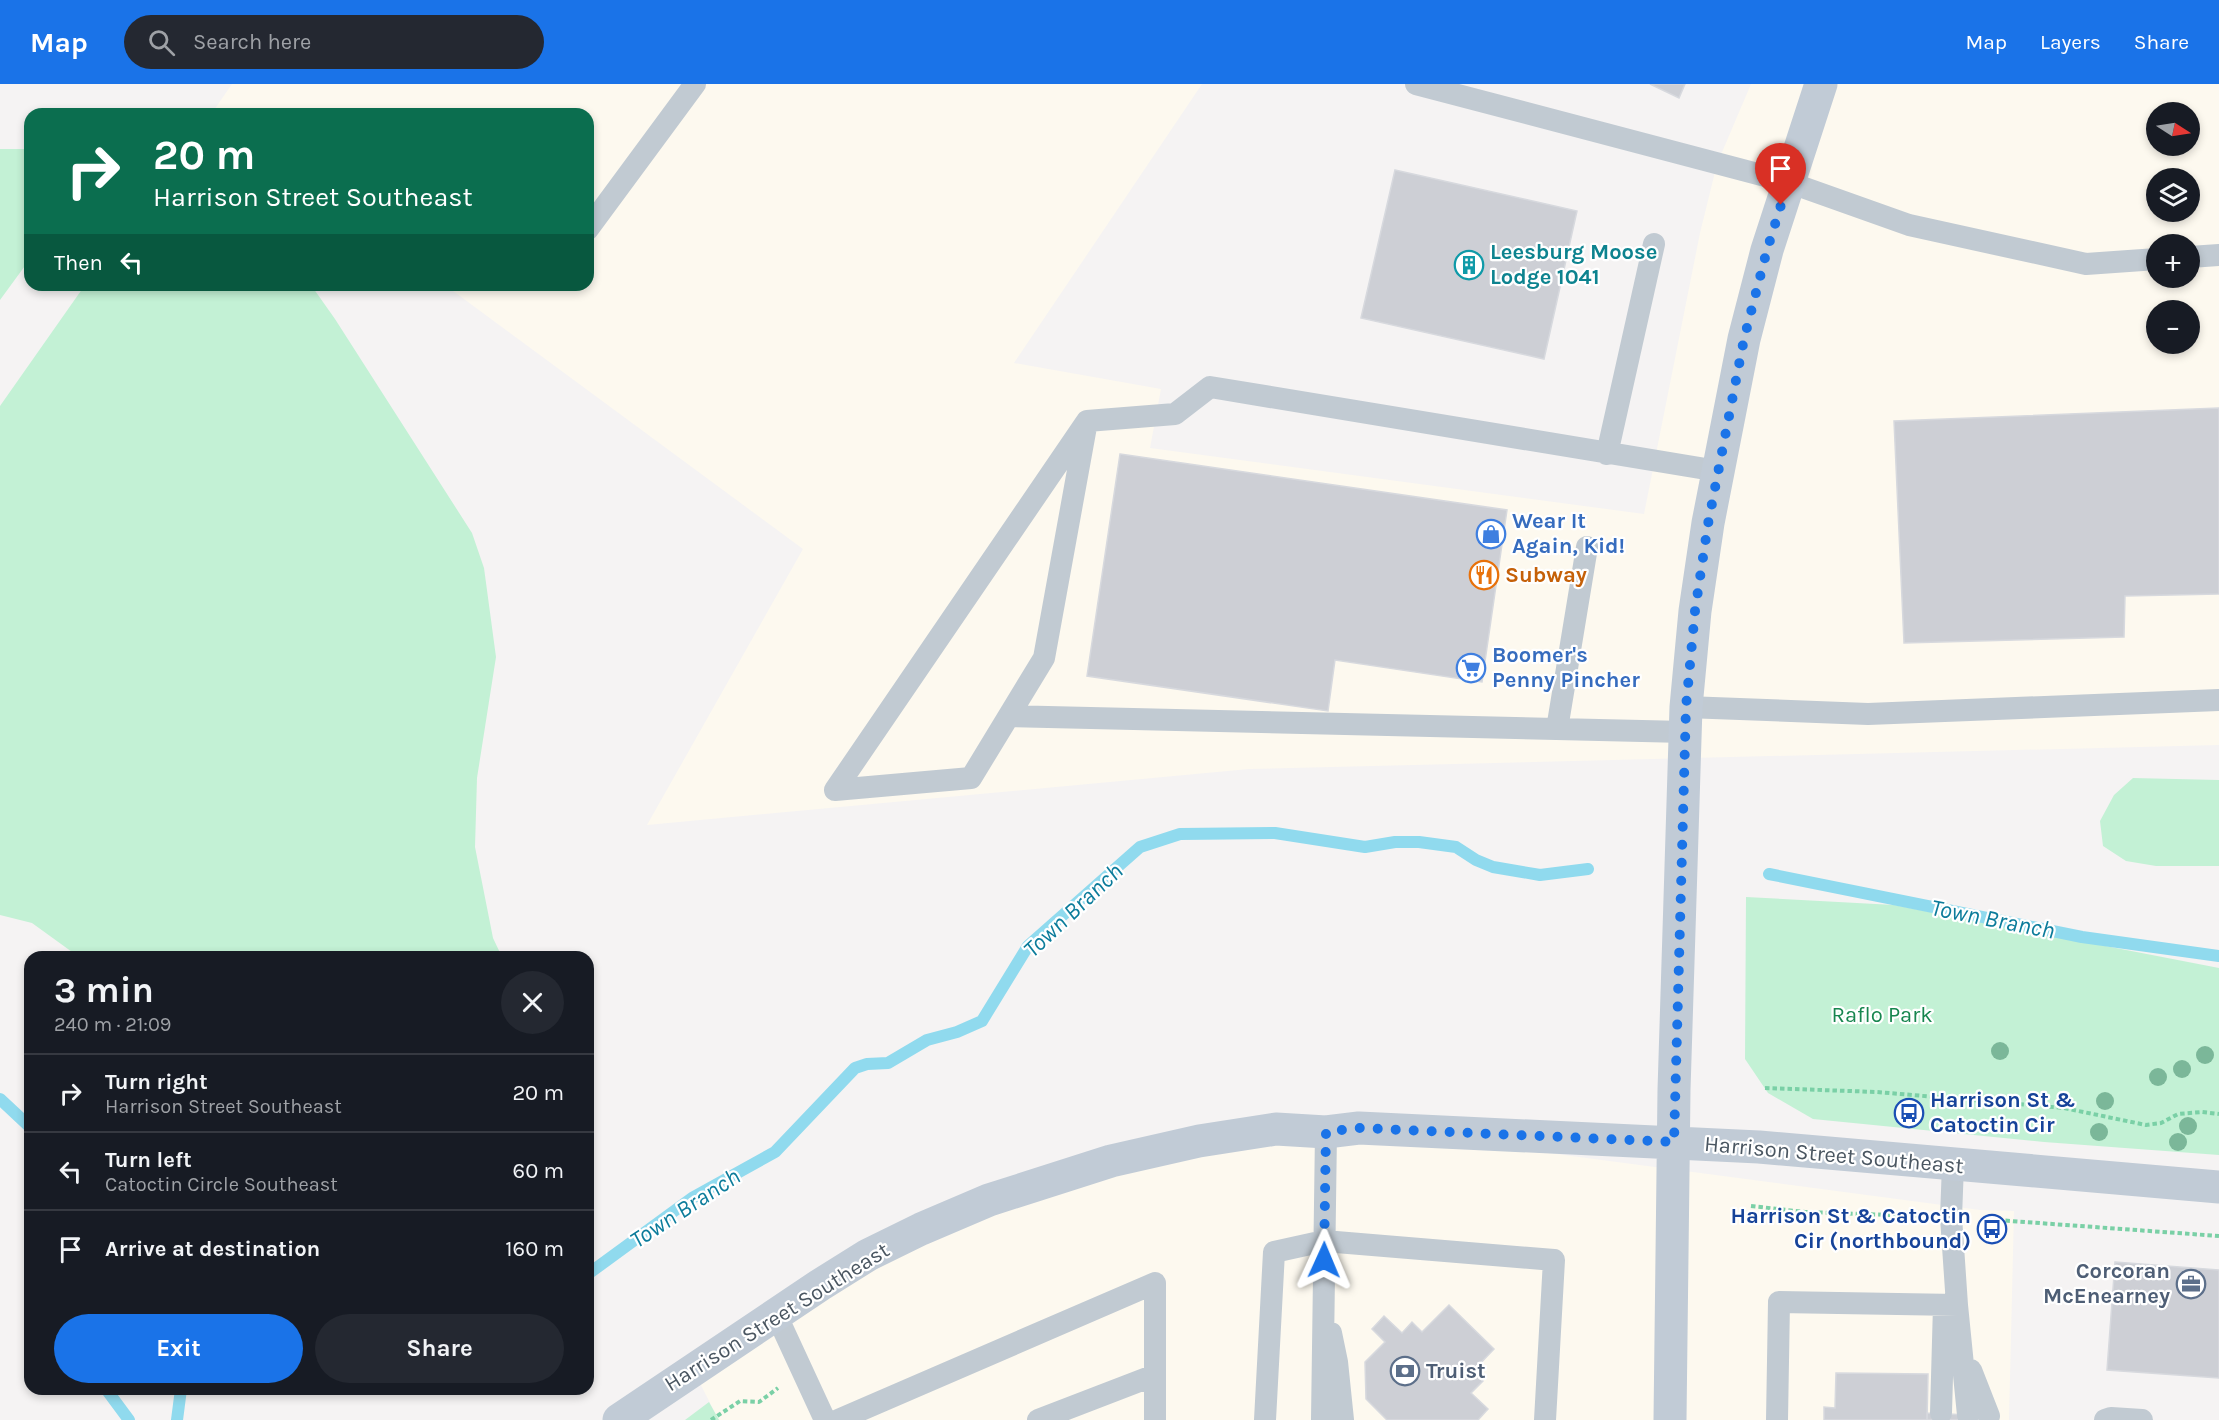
<!DOCTYPE html>
<html lang="en">
<head>
<meta charset="utf-8">
<style>
	:root { --surface:#171b24; --page:#242831; --text:#f1f3f6; --muted:#9ea1a6; --line:#363941; --accent:#1a73e8 }
	body { margin:0; font-family:Karla,sans-serif; background:var(--page); color:var(--text); height:100vh; display:flex; flex-direction:column; font-size:22px; white-space:nowrap }
	* { box-sizing:border-box; margin:0 }
	p { font-size:20px; color:var(--muted) }
	.icon { flex:none; width:33px; height:33px; fill:none; stroke:currentColor; stroke-width:2; stroke-linecap:round; stroke-linejoin:round }
	.map { position:relative; flex:1; overflow:hidden }
	.side { position:absolute; left:24px; top:867px; width:570px; height:444px; display:flex; flex-direction:column; background:var(--surface); border-radius:18px; box-shadow:0 3px 9px #0003 }
	.side>* { flex:none }
	.guide { position:absolute; left:24px; top:24px; width:570px; height:183px; border-radius:18px; box-shadow:0 3px 9px #0003; background:#0b6e4f; color:#fff; overflow:hidden }
	.needle { width:39px; rotate:102deg }
	.tools { position:absolute; left:2146px; top:18px; display:grid; gap:12px }
	.tools a { display:grid; place-items:center; width:54px; height:54px; border-radius:50%; background:var(--surface); box-shadow:0 3px 9px #0003; font-size:30px }
	.pin { position:absolute; display:grid; place-items:center; width:51px; height:51px; color:#fff; margin:-62px -26px; border-radius:50% 50% 50% 0; rotate:-45deg; box-shadow:0 0 6px #0007 }
	.pin .icon { rotate:45deg }
	.me { position:absolute; width:66px; margin:-33px; rotate:1deg; stroke-linejoin:round; filter:drop-shadow(0 0 4px #0008) }
	.turn { display:flex; align-items:center; gap:21px; height:126px; padding:0 30px; font-size:27px }
	.turn .icon { width:78px; height:78px; stroke-width:2.5 }
	.turn b { display:block; font-size:42px; line-height:51px }
	.then { display:flex; align-items:center; height:57px; padding:0 30px; background:#0003; gap:12px; font-size:22px }
	.round { display:grid; place-items:center; flex:none; width:63px; height:63px; border-radius:32px; background:var(--page) }
	.head { display:flex; align-items:center; justify-content:space-between; height:102px; padding:0 30px }
	h1 { font-size:36px; font-weight:700; line-height:45px }
	.primary-button { display:flex; gap:12px; margin-top:auto; padding:12px 30px }
	.primary-button a { flex:1; height:69px; border-radius:36px; background:var(--accent); color:#fff; font-size:24px; font-weight:700; line-height:69px; text-align:center }
	.primary-button a+a { background:var(--page); color:var(--text) }
	ul { padding:0; list-style:none }
	li { display:flex; align-items:center; gap:18px; height:78px; padding:0 30px; border-top:2px solid var(--line) }
	li div { flex:1 }
	li b { display:block; font-size:22px }
	li em { font-style:normal }
	header { display:flex; align-items:center; gap:36px; box-sizing:border-box; height:84px; padding:0 30px; background:var(--accent); color:#fff }
	header strong { font-size:28px }
	nav { display:flex; gap:33px; margin-inline-start:auto; font-size:21px }
	.search { width:420px; height:54px; background:var(--page); display:flex; align-items:center; gap:15px; box-sizing:border-box; padding:0 21px; border-radius:33px; color:var(--muted); font-size:22px }
	.map>svg:first-child { display:block }
	.commercial { fill:#fdf9ef; fill-rule:evenodd }
	.green { fill:#c3f1d5 }
	.lines { fill:none; stroke-linecap:round; stroke-linejoin:round }
	.stream { stroke:#90daee; stroke-width:12 }
	.building { fill:#cdcfd5; stroke:#d7d9de; stroke-width:1.5 }
	.path { stroke:#7ad0a6; stroke-width:4; stroke-dasharray:4.5 3; stroke-linecap:butt }
	.lane { stroke:#c1cad2; stroke-width:22 }
	.secondary { stroke:#c1cbd6; stroke-width:33 }
	.tree { fill:#7bb799 }
	.route { stroke:#1a73e8; stroke-width:10; stroke-dasharray:0 18 }
	.labels { text-anchor:middle; dominant-baseline:central; stroke-width:4.5; stroke-linejoin:round; paint-order:stroke }
	.culture-label { font-size:22px; font-weight:bold; fill:#0d838f; stroke:#fff; text-anchor:start }
	.shop-label { font-size:22px; font-weight:bold; fill:#366cbe; stroke:#fff; text-anchor:start }
	.food-label { font-size:22px; font-weight:bold; fill:#c56008; stroke:#fff; text-anchor:start }
	.park-label { font-size:22px; fill:#17864f; stroke:#fff }
	.transit-label { font-size:22px; font-weight:bold; fill:#164399; stroke:#fff; text-anchor:start }
	.street-label { font-size:22px; fill:#4a5661; stroke:#fff }
	.service-label { font-size:22px; font-weight:bold; fill:#4e5e75; stroke:#fff; text-anchor:end }
	.water-label { font-size:24px; font-style:italic; fill:#0c7c9b; stroke:#fff }
</style>
</head>
<body>
<header>
<strong>Map</strong>
<div class="search"><svg class="icon" aria-label="search" viewBox="0 0 24 24"><circle cx="10" cy="10" r="6"/><path d="M15 15l6 6"/></svg>Search here</div>
<nav><a>Map</a><a>Layers</a><a>Share</a></nav>
</header>
<div class="map">
<svg width="2219" height="1336" viewBox="0 0 2219 1336">
	<rect width="100%" height="100%" fill="#f5f3f3"/>
	<path class="commercial" d="M 232,0 L 1202,0 L 1014,279 L 1161,305 L 1150,364 L 1644,430 L 1700,149 L 1717,80 L 1751,0 L 2219,0 L 2219,661 L 1249,685 L 647,741 L 803,465 L 445,201 L 588,201 L 588,30 L 214,30 L 212,29 ZM 2157,28 L 2190,28 L 2190,62 L 2157,62 ZM 2157,94 L 2190,94 L 2190,128 L 2157,128 ZM 2157,160 L 2190,160 L 2190,194 L 2157,194 ZM 2157,226 L 2190,226 L 2190,260 L 2157,260 Z
		M 1359,1044 L 1980,1126 L 2014,1127 L 2009,1336 L 719,1336 L 693,1286 L 820,1201 L 1111,1077 Z"/>
	<path class="green" d="M 0,65 L 30,65 L 30,175 L 0,216 Z
		M 85,201 L 311,201 L 335,235 L 472,449 L 484,484 L 496,573 L 477,694 L 475,763 L 493,854 L 502,873 L 79,873 L 32,839 L 0,831 L 0,322 Z
		M 2133,694 L 2219,696 L 2219,782 L 2156,782 L 2126,777 L 2103,762 L 2100,737 L 2114,711 Z
		M 1746,813 L 1894,821 L 2219,884 L 2219,1071 L 2044,1058 L 1813,1035 L 1768,1009 L 1745,975 Z
		M 709,1318 L 719,1336 L 685,1336 Z"/>
	<g class="lines">
		<path class="stream" d="M 1769,790 L 2082,853 L 2219,872
			M 0,1015 L 30,1043
			M 588,1190 L 692,1114 L 775,1068 L 855,984 L 867,980 L 888,979 L 927,956 L 957,948 L 982,937 L 1028,862 L 1140,763 L 1180,750 L 1275,749 L 1365,763 L 1395,758 L 1419,758 L 1456,763 L 1476,776 L 1493,783 L 1540,791 L 1588,785
			M 106,1305 L 129,1336
			M 177,1336 L 181,1305"/>
	</g>
	<path class="building" d="M 1650,0 L 1685,0 L 1679,14 Z
		M 1395,86 L 1577,127 L 1544,275 L 1361,234 Z
		M 2219,324 L 2219,510 L 2125,512 L 2124,553 L 1904,559 L 1894,337 Z
		M 1120,370 L 1507,426 L 1482,598 L 1335,576 L 1328,627 L 1087,592 Z
		M 2115,1178 L 2219,1186 L 2219,1294 L 2107,1286 Z
		M 1449,1221 L 1494,1265 L 1473,1287 L 1483,1297 L 1471,1309 L 1488,1325 L 1478,1336 L 1387,1336 L 1366,1315 L 1365,1278 L 1385,1258 L 1372,1245 L 1384,1232 L 1402,1249 L 1412,1238 L 1422,1248 Z
		M 1836,1289 L 1928,1290 L 1927,1336 L 1824,1336 L 1824,1323 L 1835,1324 Z
		M 1927,1329 L 1968,1331 L 1998,1336 L 1927,1336 Z"/>
	<g class="lines">
		<path class="path" d="M 1765,1004 L 1877,1008 L 2064,1024 L 2146,1041 L 2161,1039 L 2178,1030 L 2202,1028 L 2219,1030
			M 1751,1122 L 1805,1128 L 1921,1132
			M 1983,1135 L 2219,1152
			M 711,1336 L 740,1317 L 759,1318 L 778,1304"/>
		<path class="lane" d="M 1416,0 L 1788,98 L 1909,141 L 2086,180 L 2157,175
			M 588,145 L 695,0
			M 2190,173 L 2219,171
			M 1087,337 L 1044,574 L 971,694 L 835,706 L 1087,337 L 1175,330 L 1210,303 L 1718,387
			M 1607,370 L 1654,160
			M 1686,623 L 1868,630 L 2219,616
			M 1009,632 L 1685,648
			M 1557,645 L 1587,463
			M 1957,1221 L 1968,1331
			M 776,1230 L 825,1336
			M 1331,1249 L 1337,1278 L 1343,1336
			M 1971,1286 L 1989,1332
			M 1941,1329 L 1944,1221
			M 838,1336 L 1155,1199 L 1155,1336
			M 1038,1336 L 1155,1291
			M 1265,1336 L 1274,1168 L 1324,1157 L 1554,1176 L 1545,1336
			M 1322,1336 L 1326,1048
			M 1777,1336 L 1779,1218 L 1957,1221 L 1951,1133 L 1953,1081
			M 2105,1336 L 2111,1334 L 2142,1336"/>
		<path class="secondary" d="M 619,1336 L 820,1201 L 868,1171 L 921,1145 L 989,1116 L 1111,1077 L 1199,1057 L 1276,1045 L 1326,1048 L 1359,1044 L 1759,1063 L 2219,1103
			M 1670,1336 L 1674,1006 L 1686,623 L 1695,527 L 1708,439 L 1744,255 L 1767,166 L 1821,0"/>
	</g>
	<g class="tree">
		<circle cx="2000" cy="967" r="9"/>
		<circle cx="2205" cy="971" r="9"/>
		<circle cx="2182" cy="985" r="9"/>
		<circle cx="2158" cy="993" r="9"/>
		<circle cx="2105" cy="1017" r="9"/>
		<circle cx="2188" cy="1042" r="9"/>
		<circle cx="2099" cy="1048" r="9"/>
		<circle cx="2178" cy="1058" r="9"/>
	</g>
	<g class="lines">
		<path class="route" d="M 1324,1176 L 1326,1048 L 1359,1044 L 1674,1058 L 1686,623 L 1695,527 L 1708,440 L 1744,255 L 1767,166 L 1781,121"/>
	</g>
	<defs>
		<g id="building-ring" transform="scale(1.5)"><circle r="9.5" fill="#fff" stroke="#0f9aa8" stroke-width="1.5"/><path d="M-4-6H4V6H1V3H-1V6H-4ZM-2.5-4.3h1.7v1.8h-1.7ZM.8-4.3h1.7v1.8H.8ZM-2.5-1h1.7V.8h-1.7ZM.8-1h1.7V.8H.8Z" fill="#0f9aa8"/></g>
		<g id="shop-ring" transform="scale(1.5)"><circle r="9.5" fill="#fff" stroke="#3f7fe0" stroke-width="1.5"/><path d="M-5-2.5h2.3a2.7 3.5 0 0 1 5.4 0H5L5.5 6h-11ZM-1.5-2.5h3a1.5 2.3 0 0 0-3 0Z" fill="#3f7fe0"/></g>
		<g id="restaurant-ring" transform="scale(1.5)"><circle r="9.5" fill="#fff" stroke="#e8710a" stroke-width="1.5"/><path d="M-5-6h1v4h1v-4h1v4h1v-4h1v5L-1.5 .5V6h-2V.5L-5-1ZM5-6V6H3V1.5H1.5Q1.5-4 5-6Z" fill="#e8710a"/></g>
		<g id="supermarket-ring" transform="scale(1.5)"><circle r="9.5" fill="#fff" stroke="#3f7fe0" stroke-width="1.5"/><path d="M-6-5.5h2.5l.6 2H6L4.5 2H-2.5L-4.4-4H-6ZM-1.5 3.2a1.3 1.3 0 1 0 .1 0ZM3 3.2a1.3 1.3 0 1 0 .1 0Z" fill="#3f7fe0"/></g>
		<g id="bus-ring" transform="scale(1.5)"><circle r="9.5" fill="#fff" stroke="#1a4fb4" stroke-width="1.5"/><path d="M-5-6H5V4H4V6H2V4H-2V6H-4V4H-5ZM-3.5-4V0h7V-4ZM-3.5 1.2v1.5H-2V1.2ZM2 1.2v1.5H3.5V1.2Z" fill="#1a4fb4"/></g>
		<g id="office-ring" transform="scale(1.5)"><circle r="9.5" fill="#fff" stroke="#5c6f8a" stroke-width="1.5"/><path d="M-6-3h4V-5.5h4V-3h4V5H-6ZM-1-4.5V-3h2v-1.5ZM-6 0V1H6V0Z" fill="#5c6f8a"/></g>
		<g id="bank-ring" transform="scale(1.5)"><circle r="9.5" fill="#fff" stroke="#5c6f8a" stroke-width="1.5"/><path d="M-6-4H6V4H-6ZM0-2.3a2.3 2.3 0 1 0 0 4.6a2.3 2.3 0 1 0 0-4.6Z" fill="#5c6f8a"/></g>
	</defs>
	<g fill-rule="evenodd">
		<use href="#building-ring" x="1469" y="181"/>
		<use href="#shop-ring" x="1491" y="450"/>
		<use href="#restaurant-ring" x="1484" y="491"/>
		<use href="#supermarket-ring" x="1471" y="584"/>
		<use href="#bus-ring" x="1909" y="1029"/>
		<use href="#bus-ring" x="1992" y="1145"/>
		<use href="#office-ring" x="2191" y="1200"/>
		<use href="#bank-ring" x="1405" y="1287"/>
	</g>
	<g class="labels">
		<g class="culture-label">
			<text x="1490" y="168">Leesburg Moose<tspan x="1490" dy="25">Lodge 1041</tspan></text>
		</g>
		<g class="shop-label">
			<text x="1512" y="437">Wear It<tspan x="1512" dy="25">Again, Kid!</tspan></text>
			<text x="1492" y="571">Boomer's<tspan x="1492" dy="25">Penny Pincher</tspan></text>
		</g>
		<g class="food-label">
			<text x="1505" y="491">Subway</text>
		</g>
		<g class="park-label">
			<text x="1882" y="931">Raflo Park</text>
		</g>
		<g class="transit-label">
			<text x="1930" y="1016">Harrison St &amp;<tspan x="1930" dy="25">Catoctin Cir</tspan></text>
			<text x="1971" y="1132" text-anchor="end">Harrison St &amp; Catoctin<tspan x="1971" dy="25">Cir (northbound)</tspan></text>
		</g>
		<g class="street-label">
			<text transform="translate(1834 1071) rotate(5)">Harrison Street Southeast</text>
			<text transform="translate(777 1233) rotate(-32)">Harrison Street Southeast</text>
		</g>
		<g class="service-label">
			<text x="2170" y="1187">Corcoran<tspan x="2170" dy="25">McEnearney</tspan></text>
			<text x="1426" y="1287" text-anchor="start">Truist</text>
		</g>
		<g class="water-label">
			<text transform="translate(1073 826) rotate(-43)">Town Branch</text>
			<text transform="translate(1993 835) rotate(11)">Town Branch</text>
			<text transform="translate(685 1124) rotate(-33)">Town Branch</text>
		</g>
	</g>
</svg>
<div class="tools">
<a><svg class="needle" viewBox="-14 -14 28 28"><path d="M0-13l5 13h-10z" fill="#e53935"/><path d="M0 13l5-13h-10z" fill="#9ea1a6"/></svg></a>
<a><svg class="icon" aria-label="layers" viewBox="0 0 24 24"><path d="M12 4l9 5-9 5-9-5zM3 14l9 5 9-5"/></svg></a>
<a>+</a>
<a>−</a>
</div>
<div class="pin" style="left:1781px;top:121px;background:#d93025"><svg class="icon" aria-label="arrive" viewBox="0 0 24 24"><path d="M6 21V4h12l-3 4 3 4H6"/></svg></div>
<svg class="me" style="left:1324px;top:1176px" viewBox="-20 -20 40 40"><path d="M0-17L14 15 0 8-14 15z" fill="#1a73e8" stroke="#fff" stroke-width="4"/></svg>
<div class="guide">
<div class="turn"><svg class="icon" aria-label="right" viewBox="0 0 24 24"><path d="M7 20v-9h11M14 6l5 5-5 5"/></svg><div><b>20 m</b>Harrison Street Southeast</div></div>
<div class="then">Then<svg class="icon" aria-label="left" viewBox="0 0 24 24"><path d="M17 20v-9H6M10 6l-5 5 5 5"/></svg></div>
</div>
<section class="side">
<div class="head"><div><h1>3 min</h1><p>240 m · 21:09</p></div><a class="round"><svg class="icon" aria-label="close" viewBox="0 0 24 24"><path d="M6 6l12 12M18 6L6 18"/></svg></a></div>
<ul>
<li><svg class="icon" aria-label="right" viewBox="0 0 24 24"><path d="M7 20v-9h11M14 6l5 5-5 5"/></svg><div><b>Turn right</b><p>Harrison Street Southeast</p></div><em>20 m</em></li>
<li><svg class="icon" aria-label="left" viewBox="0 0 24 24"><path d="M17 20v-9H6M10 6l-5 5 5 5"/></svg><div><b>Turn left</b><p>Catoctin Circle Southeast</p></div><em>60 m</em></li>
<li><svg class="icon" aria-label="arrive" viewBox="0 0 24 24"><path d="M6 21V4h12l-3 4 3 4H6"/></svg><div><b>Arrive at destination</b></div><em>160 m</em></li>
</ul>
<div class="primary-button"><a>Exit</a><a>Share</a></div>
</section>
</div>
</body>
</html>
